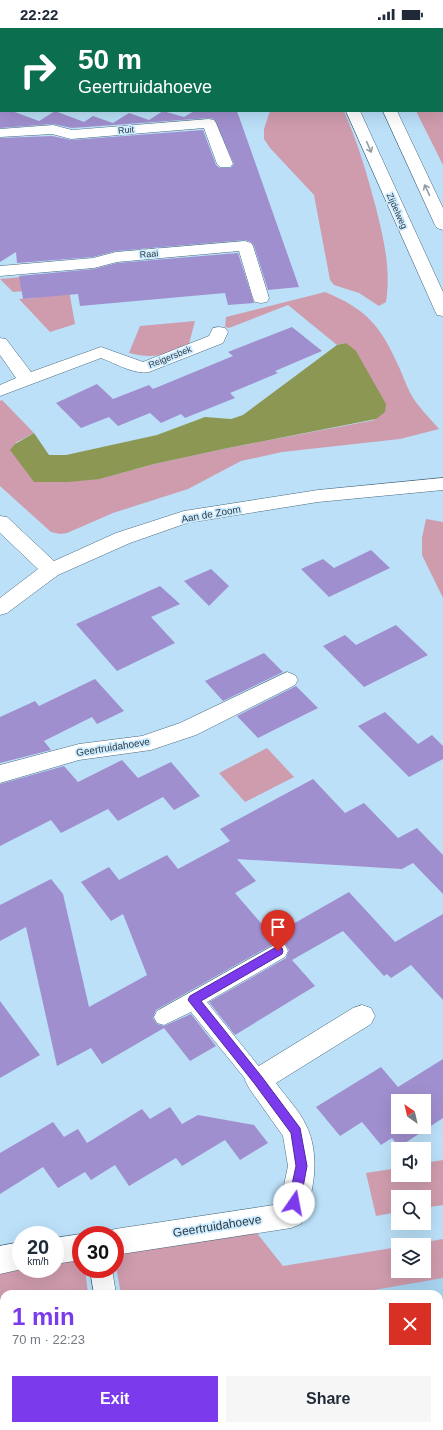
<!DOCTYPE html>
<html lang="en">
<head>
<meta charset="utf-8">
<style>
	:root { --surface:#fff; --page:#f6f6f7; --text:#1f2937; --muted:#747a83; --accent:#7c3aed }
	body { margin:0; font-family:Helvetica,sans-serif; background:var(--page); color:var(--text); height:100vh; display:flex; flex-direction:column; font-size:15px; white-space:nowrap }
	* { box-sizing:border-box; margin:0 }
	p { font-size:13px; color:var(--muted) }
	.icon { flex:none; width:22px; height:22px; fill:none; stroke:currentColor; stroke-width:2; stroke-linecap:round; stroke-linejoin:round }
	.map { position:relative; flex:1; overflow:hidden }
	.details { position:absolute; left:0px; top:1262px; width:443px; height:140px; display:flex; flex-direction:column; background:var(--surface); border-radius:12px 12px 0 0; box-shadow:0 4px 16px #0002 }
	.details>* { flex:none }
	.top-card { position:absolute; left:0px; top:0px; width:443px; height:84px; box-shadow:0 4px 16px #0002; background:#0b6e4f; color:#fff; overflow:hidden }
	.needle { width:26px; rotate:326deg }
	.controls { position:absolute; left:391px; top:1066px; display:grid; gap:8px }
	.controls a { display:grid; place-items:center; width:40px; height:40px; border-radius:0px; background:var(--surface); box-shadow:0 4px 16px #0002; font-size:20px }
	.speed { position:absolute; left:12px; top:1198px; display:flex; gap:8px; font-size:20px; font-weight:700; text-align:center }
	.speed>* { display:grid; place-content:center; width:52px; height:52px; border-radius:50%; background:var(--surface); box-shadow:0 4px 16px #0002; line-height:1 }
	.speed small { font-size:10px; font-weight:400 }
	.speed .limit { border:6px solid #d22; background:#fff; color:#111 }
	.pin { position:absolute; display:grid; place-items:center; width:34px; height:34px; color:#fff; margin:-41px -17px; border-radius:50% 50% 50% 0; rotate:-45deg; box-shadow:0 0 4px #0007 }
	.pin .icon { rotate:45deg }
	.me { position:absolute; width:44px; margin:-22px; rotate:12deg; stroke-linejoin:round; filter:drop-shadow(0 0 3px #0008) }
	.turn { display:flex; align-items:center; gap:14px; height:84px; padding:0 12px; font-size:18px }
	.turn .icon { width:52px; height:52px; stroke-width:2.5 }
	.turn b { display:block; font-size:28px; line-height:34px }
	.round { display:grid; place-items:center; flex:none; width:42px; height:42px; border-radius:0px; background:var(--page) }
	.head { display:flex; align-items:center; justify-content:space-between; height:68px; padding:0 12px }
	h1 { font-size:24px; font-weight:700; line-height:30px; color:var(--accent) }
	.button { display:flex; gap:8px; margin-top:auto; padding:8px 12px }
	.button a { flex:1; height:46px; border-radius:0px; background:var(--accent); color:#fff; font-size:16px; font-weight:700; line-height:46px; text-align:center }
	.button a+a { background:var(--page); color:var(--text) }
	.status { display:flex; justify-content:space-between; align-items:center; height:28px; padding:0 20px; background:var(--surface); direction:ltr }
	.status svg { height:11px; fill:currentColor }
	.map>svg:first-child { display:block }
	.built { fill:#a9d5f1 }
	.green { fill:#cf9cad }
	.water { fill:#8c9753 }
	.building { fill:#a08fce; fill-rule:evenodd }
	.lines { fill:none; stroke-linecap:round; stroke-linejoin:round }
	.lane-casing { stroke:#496a7f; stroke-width:1 }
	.street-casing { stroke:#496a7f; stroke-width:1 }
	.secondary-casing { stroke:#496a7f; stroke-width:1 }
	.lane { fill:#fff; fill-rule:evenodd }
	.street { fill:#fff; fill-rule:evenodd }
	.secondary { fill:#fff; fill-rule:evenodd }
	.oneway { stroke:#969da2 }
	.route { fill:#7c3aed; stroke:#51269a }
	.labels { text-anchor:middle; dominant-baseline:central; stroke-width:3.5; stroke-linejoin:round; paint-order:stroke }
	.far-street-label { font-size:9px; fill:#2d3b45; stroke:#ceecff }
	.street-label { font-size:10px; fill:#2d3b45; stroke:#ceecff }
	.near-street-label { font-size:12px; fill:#2d3b45; stroke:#ceecff }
</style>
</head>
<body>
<div class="status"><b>22:22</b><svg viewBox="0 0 49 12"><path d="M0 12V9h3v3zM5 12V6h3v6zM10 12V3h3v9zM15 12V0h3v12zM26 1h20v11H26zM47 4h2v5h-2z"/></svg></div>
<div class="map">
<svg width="443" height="1402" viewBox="0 0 443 1402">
	<rect width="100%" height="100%" fill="#bbe0f8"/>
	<path class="built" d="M 443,1240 L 443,1402 L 13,1402 L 12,1398 L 439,1398 L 439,1266 L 289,1266 Z"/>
	<path class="green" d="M 442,73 L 443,75 L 443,137 L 416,83 L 442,83 Z
		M 270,83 L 344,83 C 358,115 367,146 376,180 C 384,212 391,241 386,274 L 379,278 L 359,265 L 334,257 L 330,252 L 314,167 L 270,120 L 264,111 L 264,101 Z
		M 66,245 L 75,296 L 50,304 L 19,271 L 37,270 L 36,262 L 13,264 L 0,251 Z
		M 325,264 C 366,281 380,297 398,337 C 403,347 406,358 412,368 C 419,380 430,390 439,401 L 400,411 L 282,424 L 241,433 L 188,461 L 113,485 L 67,505 L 60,506 L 51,504 L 0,458 L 0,373 L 2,372 L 34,405 L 15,415 L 100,451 L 154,436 L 228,420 L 375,392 L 346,315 L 337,317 L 288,277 L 229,300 L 225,299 L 226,289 Z
		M 195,293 L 189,316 C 164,326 156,332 129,325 L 140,298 Z
		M 426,491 L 443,494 L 443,570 L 422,527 L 422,510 Z
		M 267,720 L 294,749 L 245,774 L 219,745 Z
		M 443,1132 L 443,1177 L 424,1180 L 424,1169 L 398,1169 L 398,1184 L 376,1188 L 366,1145 L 398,1140 L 398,1147 L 424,1147 L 424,1135 Z
		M 252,1199 L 283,1238 L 398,1219 L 398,1243 L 424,1243 L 424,1217 L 408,1217 L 443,1211 L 443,1250 L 351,1266 L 121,1266 L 115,1233 L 115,1219 Z
		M 81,1225 L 81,1241 L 85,1241 L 88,1266 L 4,1266 L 4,1398 L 65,1398 L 65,1402 L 0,1402 L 0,1238 L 21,1241 L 55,1241 L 55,1229 Z"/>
	<path class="water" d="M 346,315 L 356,323 L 386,376 L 385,384 L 376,391 L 228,420 L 154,436 L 100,451 L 68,454 L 34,454 L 10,422 L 15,416 L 34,405 L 49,427 L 66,427 L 157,407 L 205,389 L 231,391 L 243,387 L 337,317 Z"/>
	<path class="building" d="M 0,79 L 1,83 L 12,83 L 39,93 L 55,83 L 84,94 L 93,88 L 113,95 L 129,85 L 149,92 L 163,83 L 184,89 L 194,83 L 237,83 L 299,259 L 268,262 L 254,218 L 251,214 L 245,212 L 116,223 L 93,229 L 17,235 L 16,224 L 0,234 L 0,110 L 52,108 L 71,112 L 203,102 L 216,137 L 220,140 L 230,140 L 234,136 L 214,91 L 209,90 L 72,100 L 53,96 L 0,100 Z
		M 238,225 L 254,275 L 228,277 L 225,265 L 80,278 L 78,266 L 23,271 L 19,248 L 94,241 L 117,235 Z
		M 292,299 L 322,323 L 275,343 L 278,345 L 230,365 L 235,370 L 185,390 L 181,386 L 161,395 L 150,385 L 118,398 L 109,389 L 81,400 L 56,375 L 97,356 L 113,371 L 149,357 L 153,361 L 233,328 L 228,324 Z
		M 371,522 L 390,540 L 329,569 L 301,541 L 323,531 L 334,540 Z
		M 211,541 L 229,558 L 209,578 L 184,553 Z
		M 160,558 L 180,576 L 151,589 L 175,615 L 117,643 L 76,596 Z
		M 396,597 L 428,627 L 364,659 L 323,618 L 345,607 L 356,617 Z
		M 264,625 L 283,644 L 223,673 L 205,653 Z
		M 95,651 L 124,683 L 97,696 L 92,689 L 44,713 L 51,722 L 0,735 L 0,689 L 35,673 L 39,678 Z
		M 296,658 L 318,680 L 258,710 L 237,688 Z
		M 385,684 L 418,716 L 432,707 L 443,718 L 443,731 L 409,749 L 358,698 Z
		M 122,732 L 138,750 L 171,734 L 200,768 L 174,782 L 163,769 L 118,793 L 108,781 L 61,805 L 51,792 L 0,818 L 0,756 L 64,738 L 78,754 Z
		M 313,751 L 345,785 L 364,775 L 398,810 L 417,800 L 443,827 L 443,866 L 413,835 L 402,841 L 237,831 L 256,853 L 235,865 L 272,908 L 349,864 L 395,914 L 443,886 L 443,972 L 411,937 L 391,950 L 387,946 L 384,948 L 343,903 L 292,932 L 315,958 L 235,1007 L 209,974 L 286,930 L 289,922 L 285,916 L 277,914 L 156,982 L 153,990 L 157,996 L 164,998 L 191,986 L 216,1018 L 190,1033 L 164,1000 L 102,1036 L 91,1020 L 57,1038 L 26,899 L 0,913 L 0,877 L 51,851 L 63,866 L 89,979 L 147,947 L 123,886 L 111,893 L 81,854 L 109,839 L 119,852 L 167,827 L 178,841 L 230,813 L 220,801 Z
		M 0,973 L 40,1027 L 0,1050 Z
		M 443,1031 L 443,1090 L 399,1119 L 392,1110 L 381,1117 L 362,1094 L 340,1108 L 316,1079 L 381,1039 L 398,1059 ZM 398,1073 L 424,1073 L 424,1099 L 398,1099 Z
		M 170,1079 L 182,1096 L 198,1087 L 254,1097 L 268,1115 L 240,1132 L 225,1112 L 182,1138 L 176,1130 L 129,1158 L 115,1137 L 91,1152 L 85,1144 L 58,1160 L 43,1139 L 0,1166 L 0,1125 L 53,1094 L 64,1109 L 78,1101 L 87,1115 L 142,1081 L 150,1091 Z"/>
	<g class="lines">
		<g class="lane-casing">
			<path id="lane" d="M 278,915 L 285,917 L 288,923 L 285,929 L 207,974 L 265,1046 L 268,1052 L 265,1058 L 258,1061 L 251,1058 L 191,984 L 164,997 L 157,995 L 154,989 L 157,983 Z
				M 90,1241 L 112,1241 L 116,1266 L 94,1266 Z"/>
		</g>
		<g class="street-casing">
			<path id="street" d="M 211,0 L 225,0 L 226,1 L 212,1 Z
				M 209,91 L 214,92 L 216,95 L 233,136 L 230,139 L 220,139 L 217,136 L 204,100 L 71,111 L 52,106 L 0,109 L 0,101 L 53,97 L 72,102 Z
				M 245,213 L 251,215 L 253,218 L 269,270 L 267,274 L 261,275 L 255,274 L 253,270 L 239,223 L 117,234 L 94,240 L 0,248 L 0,238 L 93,230 L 116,224 Z
				M 219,299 L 225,300 L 228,304 L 223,315 L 149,344 C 134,347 115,335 101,330 L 0,368 L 0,357 L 16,350 L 0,327 L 0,310 L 6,311 L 31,344 L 101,319 L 143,334 L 209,308 L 213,300 Z
				M 287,644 L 295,647 L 298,652 L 295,657 L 196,707 L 151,722 L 79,732 L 0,755 L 0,737 L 79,716 L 142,708 L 180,695 Z
				M 362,977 L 371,980 L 375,988 L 371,996 L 276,1055 C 286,1069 299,1082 306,1097 C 321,1127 314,1167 301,1196 L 291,1200 L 115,1227 L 115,1207 L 104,1207 L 105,1205 L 115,1201 L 280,1176 L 288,1138 L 283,1108 L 249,1060 L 245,1052 L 249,1044 L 353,980 Z
				M 81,1206 L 85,1207 L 81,1207 L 81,1232 L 55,1236 L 55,1210 Z
				M 21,1214 L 22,1241 L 0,1246 L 0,1218 Z"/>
		</g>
		<g class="secondary-casing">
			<path id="secondary" d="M 309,0 L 323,0 L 323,1 L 309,1 Z
				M 344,0 L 358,0 L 359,1 L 345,1 Z
				M 346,83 L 360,83 L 443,264 L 443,288 L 437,287 L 435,283 Z
				M 383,83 L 397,83 L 443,180 L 443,202 L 437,200 L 435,197 Z
				M 443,450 L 443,462 L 318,474 L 187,495 L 130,515 L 58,547 L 7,585 L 0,587 L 0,570 L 38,541 L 0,505 L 0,488 L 7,489 L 54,533 L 116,505 L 184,483 L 318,462 Z"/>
		</g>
		<use href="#lane" class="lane"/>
		<use href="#street" class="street"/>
		<use href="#secondary" class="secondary"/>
	</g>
	<defs><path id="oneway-shaft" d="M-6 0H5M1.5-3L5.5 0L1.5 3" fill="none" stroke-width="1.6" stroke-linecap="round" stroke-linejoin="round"/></defs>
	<g class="oneway">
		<use href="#oneway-shaft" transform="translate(369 119) rotate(66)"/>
		<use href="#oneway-shaft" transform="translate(427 162) rotate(-115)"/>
	</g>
	<path class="route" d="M 278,918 L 282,920 L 283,923 L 282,926 L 201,973 L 262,1049 L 300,1100 L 307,1138 L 300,1175 L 298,1179 L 294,1180 L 290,1179 L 288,1175 L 296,1138 L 291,1105 L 254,1055 L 188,972 L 190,968 Z"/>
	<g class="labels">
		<g class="far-street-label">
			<text transform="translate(126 102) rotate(-5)">Ruit</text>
			<text transform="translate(397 183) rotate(66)">Zijdelweg</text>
			<text transform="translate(149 226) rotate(-5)">Raai</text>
			<text transform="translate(170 329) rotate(-22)">Reigersbek</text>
		</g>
		<g class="street-label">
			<text transform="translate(211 486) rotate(-10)">Aan de Zoom</text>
			<text transform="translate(113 719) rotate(-9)">Geertruidahoeve</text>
		</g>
		<g class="near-street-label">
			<text transform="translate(217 1198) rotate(-9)">Geertruidahoeve</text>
		</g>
	</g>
</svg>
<div class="controls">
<a><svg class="needle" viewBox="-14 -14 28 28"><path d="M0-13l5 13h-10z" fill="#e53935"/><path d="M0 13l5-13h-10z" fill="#747a83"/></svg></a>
<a><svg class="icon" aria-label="sound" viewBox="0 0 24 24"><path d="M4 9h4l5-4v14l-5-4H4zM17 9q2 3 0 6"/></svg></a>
<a><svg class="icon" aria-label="search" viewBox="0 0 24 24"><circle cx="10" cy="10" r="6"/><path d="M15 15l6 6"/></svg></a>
<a><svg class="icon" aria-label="layers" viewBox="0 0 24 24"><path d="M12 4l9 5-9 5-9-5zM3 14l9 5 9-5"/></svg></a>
</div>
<div class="speed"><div>20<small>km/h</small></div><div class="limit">30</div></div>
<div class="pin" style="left:278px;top:923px;background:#d93025"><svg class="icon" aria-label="arrive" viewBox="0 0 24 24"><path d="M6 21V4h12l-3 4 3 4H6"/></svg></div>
<svg class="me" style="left:294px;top:1175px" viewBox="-20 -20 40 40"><circle r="19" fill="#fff"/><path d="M0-13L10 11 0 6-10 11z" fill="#7c3aed"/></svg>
<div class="top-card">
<div class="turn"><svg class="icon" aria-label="right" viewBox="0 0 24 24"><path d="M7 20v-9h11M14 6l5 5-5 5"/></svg><div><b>50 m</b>Geertruidahoeve</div></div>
</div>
<section class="details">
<div class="head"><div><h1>1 min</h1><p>70 m · 22:23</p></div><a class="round" style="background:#d93025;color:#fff"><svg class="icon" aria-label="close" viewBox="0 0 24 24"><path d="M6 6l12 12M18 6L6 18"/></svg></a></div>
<div class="button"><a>Exit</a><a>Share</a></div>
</section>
</div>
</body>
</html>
